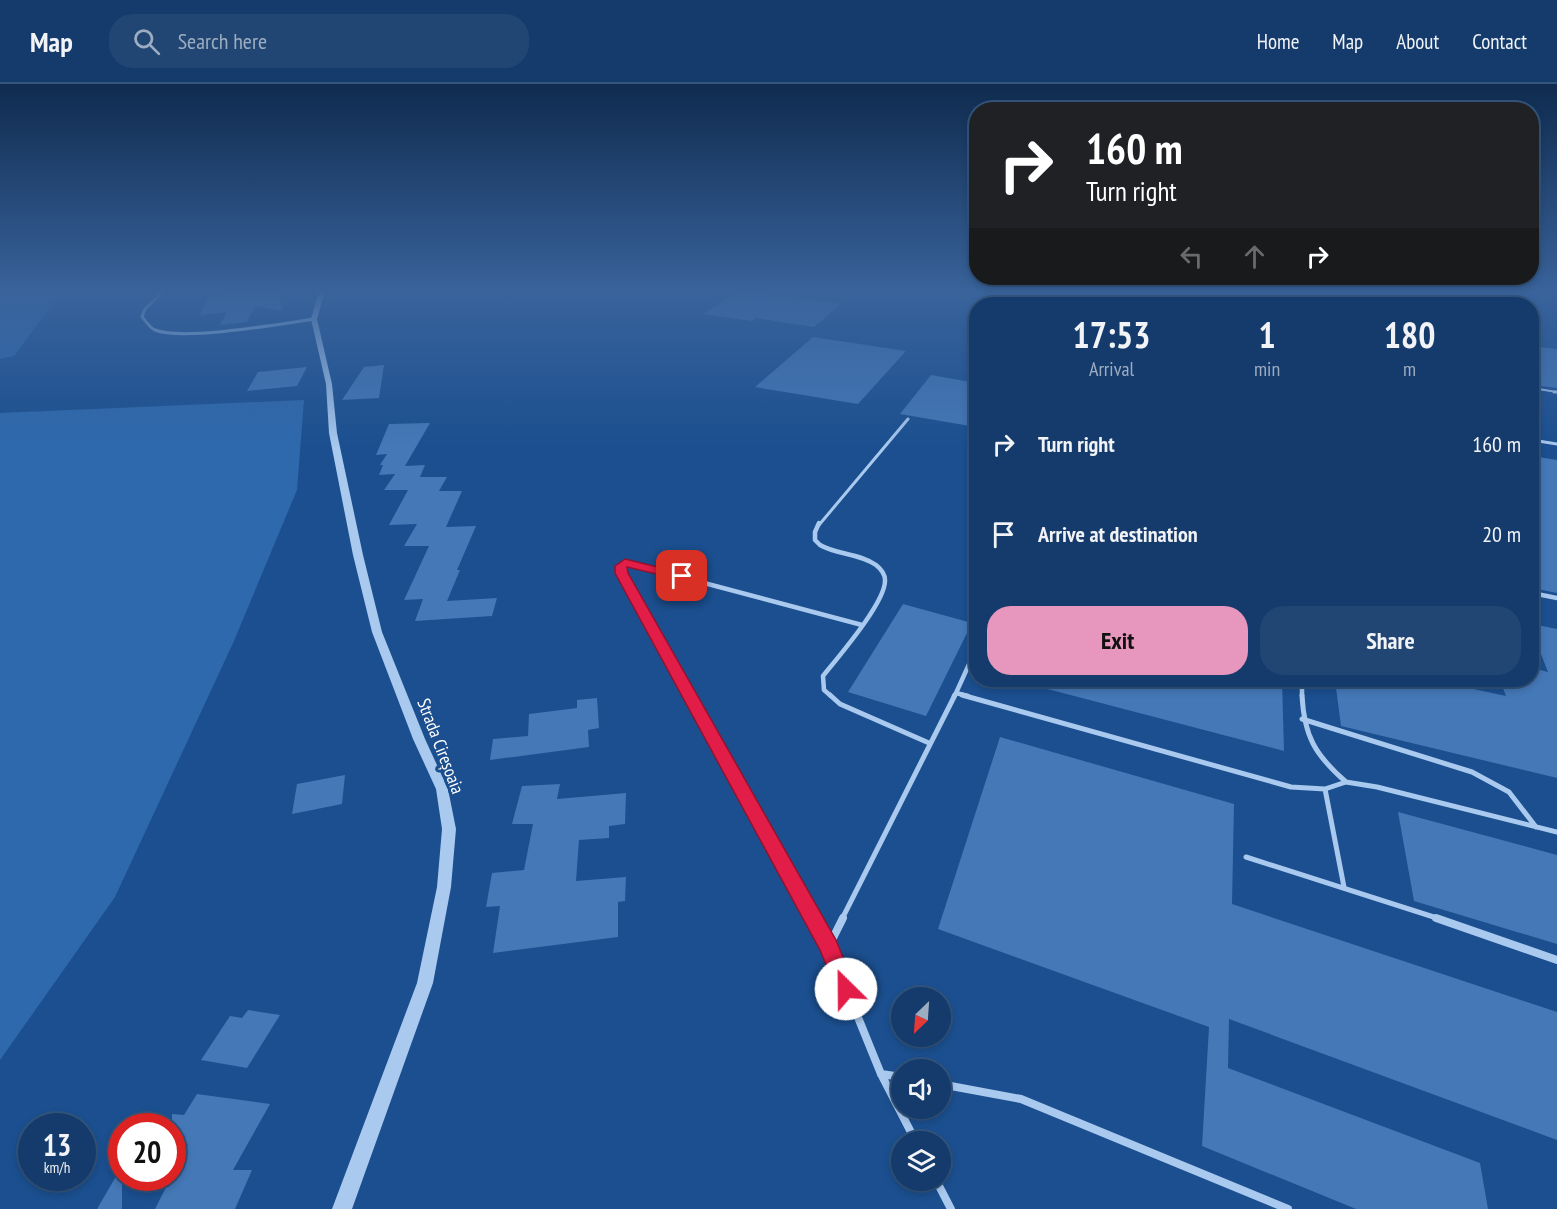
<!DOCTYPE html>
<html lang="en">
<head>
<meta charset="utf-8">
<style>
	:root { --surface:#143b6b; --page:#214673; --text:#f1f3f6; --muted:#9dadc1; --line:#33557e; --accent:#e797bd }
	body { margin:0; font-family:"PT Sans Narrow",sans-serif; background:var(--page); color:var(--text); height:100vh; display:flex; flex-direction:column; font-size:22px; white-space:nowrap }
	* { box-sizing:border-box; margin:0 }
	p { font-size:20px; color:var(--muted) }
	.icon { flex:none; width:33px; height:33px; fill:none; stroke:currentColor; stroke-width:2; stroke-linecap:round; stroke-linejoin:round }
	.map { position:relative; flex:1; overflow:hidden }
	.drawer { position:absolute; left:969px; top:213px; width:570px; height:390px; display:flex; flex-direction:column; background:var(--surface); border-radius:24px; box-shadow:0 3px 9px #0003,0 0 0 2px var(--line) }
	.drawer>* { flex:none }
	.banner { position:absolute; left:969px; top:18px; width:570px; height:183px; border-radius:24px; box-shadow:0 3px 9px #0003,0 0 0 2px var(--line); background:#202124; color:#fff; overflow:hidden }
	.needle { width:39px; rotate:205deg }
	.buttons { position:absolute; left:891px; top:903px; display:grid; gap:12px }
	.buttons a { display:grid; place-items:center; width:60px; height:60px; border-radius:50%; background:var(--surface); box-shadow:0 3px 9px #0003,0 0 0 2px var(--line); font-size:30px }
	.speed { position:absolute; left:18px; top:1029px; display:flex; gap:12px; font-size:30px; font-weight:700; text-align:center }
	.speed>* { display:grid; place-content:center; width:78px; height:78px; border-radius:50%; background:var(--surface); box-shadow:0 3px 9px #0003,0 0 0 2px var(--line); line-height:1 }
	.speed small { font-size:15px; font-weight:400 }
	.speed .limit { border:9px solid #d22; background:#fff; color:#111 }
	.pin { position:absolute; display:grid; place-items:center; width:51px; height:51px; color:#fff; margin:-26px; border-radius:12px; box-shadow:0 3px 9px #0006 }
	.me { position:absolute; width:66px; margin:-33px; rotate:337deg; stroke-linejoin:round; filter:drop-shadow(0 0 4px #0008) }
	.turn { display:flex; align-items:center; gap:21px; height:126px; padding:0 18px; font-size:27px }
	.turn .icon { width:78px; height:78px; stroke-width:2.5 }
	.turn b { display:block; font-size:42px; line-height:51px }
	.lanes { display:flex; align-items:center; height:57px; padding:0 18px; background:#0003; justify-content:center; gap:30px; direction:ltr }
	.lanes .off { opacity:.35 }
	.eta { display:flex; justify-content:space-evenly; align-items:center; height:102px; text-align:center }
	.eta b { font-size:36px; font-weight:700; line-height:42px }
	.button { display:flex; gap:12px; margin-top:auto; padding:12px 18px }
	.button a { flex:1; height:69px; border-radius:24px; background:var(--accent); color:#111; font-size:24px; font-weight:700; line-height:69px; text-align:center }
	.button a+a { background:var(--page); color:var(--text) }
	ul { padding:0; list-style:none }
	li { display:flex; align-items:center; gap:18px; height:90px; padding:0 18px }
	li div { flex:1 }
	li b { display:block; font-size:22px }
	li em { font-style:normal }
	header { display:flex; align-items:center; gap:36px; box-sizing:border-box; height:84px; padding:0 30px; background:var(--surface); border-bottom:2px solid var(--line) }
	header strong { font-size:28px }
	nav { display:flex; gap:33px; margin-inline-start:auto; font-size:21px }
	.search { width:420px; height:54px; background:var(--page); display:flex; align-items:center; gap:15px; box-sizing:border-box; padding:0 21px; border-radius:24px; color:var(--muted); font-size:22px }
	.map>svg:first-child { display:block }
	.green { fill:#2e69ad }
	.building { fill:#4478b7 }
	.lines { fill:none; stroke-linecap:round; stroke-linejoin:round }
	.service-far4 { stroke:#a9c9ee; stroke-width:2 }
	.service-far3 { stroke:#a9c9ee; stroke-width:3 }
	.service-far2 { stroke:#a9c9ee; stroke-width:4.5 }
	.service-far1 { stroke:#a9c9ee; stroke-width:5 }
	.service { stroke:#a9c9ee; stroke-width:8 }
	.minor { stroke:#a9c9ee; stroke-width:3 }
	.tertiary { fill:#a9c9ee; fill-rule:evenodd }
	.route { fill:#e11d48; stroke:#92132f; stroke-width:1.5 }
	.labels { text-anchor:middle; dominant-baseline:central; stroke-width:6; stroke-linejoin:round; paint-order:stroke }
	.street-label { font-size:18px; fill:#fff; stroke:#1b4f8f }
</style>
</head>
<body>
<header>
<strong>Map</strong>
<div class="search"><svg class="icon" aria-label="search" viewBox="0 0 24 24"><circle cx="10" cy="10" r="6"/><path d="M15 15l6 6"/></svg>Search here</div>
<nav><a>Home</a><a>Map</a><a>About</a><a>Contact</a></nav>
</header>
<div class="map">
<svg width="1557" height="1125" viewBox="0 0 1557 1125">
	<rect width="100%" height="100%" fill="#1b4f8f"/>
	<path class="green" d="M 0,207 L 62,207 L 14,272 L 0,275 Z
		M 304,316 L 297,406 L 234,557 L 115,813 L 0,976 L 0,329 Z"/>
	<path class="building" d="M 226,207 L 277,207 L 283,227 L 255,222 L 247,238 L 220,241 L 227,228 L 200,231 L 209,212 L 225,210 Z
		M 739,207 L 743,207 L 841,220 L 814,243 L 756,234 L 752,237 L 703,230 Z
		M 813,253 L 906,267 L 858,320 L 755,303 Z
		M 1532,262 L 1557,265 L 1557,304 L 1532,301 Z
		M 384,281 L 379,314 L 342,316 L 364,283 Z
		M 307,283 L 297,302 L 247,307 L 258,288 Z
		M 931,291 L 976,299 L 976,343 L 900,330 Z
		M 430,339 L 405,382 L 425,381 L 420,393 L 447,393 L 439,407 L 462,407 L 446,443 L 476,442 L 457,486 L 460,486 L 447,517 L 497,514 L 492,532 L 415,537 L 423,515 L 404,516 L 429,462 L 404,462 L 417,440 L 389,441 L 408,406 L 384,406 L 395,390 L 379,391 L 383,381 L 380,381 L 387,370 L 376,371 L 389,340 Z
		M 1532,372 L 1557,376 L 1557,509 L 1532,504 Z
		M 903,520 L 972,539 L 926,632 L 848,608 Z
		M 1532,540 L 1557,545 L 1557,694 L 1341,642 L 1335,596 L 1432,596 L 1506,612 L 1500,596 L 1532,596 L 1532,584 L 1548,588 L 1532,547 Z
		M 1036,596 L 1282,596 L 1284,667 L 1036,602 Z
		M 597,614 L 599,644 L 588,646 L 589,663 L 490,676 L 493,655 L 528,652 L 529,630 L 577,624 L 577,616 Z
		M 1000,653 L 1234,720 L 1232,820 L 1557,928 L 1557,1056 L 1229,935 L 1228,984 L 1480,1079 L 1488,1125 L 1356,1125 L 1202,1062 L 1209,943 L 938,845 Z
		M 345,691 L 342,720 L 292,730 L 297,700 Z
		M 560,700 L 557,715 L 626,709 L 625,740 L 609,742 L 609,754 L 579,756 L 576,797 L 626,793 L 625,817 L 618,818 L 618,853 L 493,869 L 500,822 L 486,823 L 492,789 L 524,786 L 533,740 L 512,740 L 522,702 Z
		M 1398,728 L 1557,771 L 1557,860 L 1414,817 Z
		M 248,926 L 280,931 L 247,984 L 201,976 L 230,932 L 242,934 Z
		M 197,1010 L 270,1020 L 233,1086 L 252,1086 L 235,1125 L 155,1125 L 188,1060 L 172,1058 L 172,1030 L 184,1031 Z
		M 122,1082 L 122,1125 L 97,1125 Z"/>
	<g class="lines">
		<path class="service-far4" d="M 1532,304 L 1557,308"/>
		<path class="service-far3" d="M 1554,308 L 1557,308
			M 1532,356 L 1557,360
			M 819,441 L 908,335"/>
		<path class="service-far2" d="M 819,439 L 815,448 L 815,456 L 820,461 C 837,471 859,469 876,481 C 881,485 885,490 885,496 C 886,518 838,573 823,592 L 824,606 L 831,612
			M 1532,509 L 1557,514
			M 1302,596 L 1302,612
			M 690,612 L 622,489 L 621,482 L 625,478 L 862,541
			M 954,612 L 956,609
			M 968,612 L 956,609 L 976,565"/>
		<path class="service-far1" d="M 690,611 L 814,835
			M 830,611 L 840,620 L 929,659
			M 962,611 L 1291,703 L 1325,705 L 1346,698 L 1377,703 L 1557,748
			M 1302,611 C 1304,652 1315,671 1346,698
			M 1302,635 L 1472,688 L 1509,708 L 1536,743
			M 1325,705 L 1344,803
			M 1246,773 L 1440,835
			M 842,835 L 955,611"/>
		<path class="service" d="M 813,834 L 829,862 L 881,990 L 916,1058
			M 1436,834 L 1557,876
			M 829,862 L 843,834
			M 881,990 L 902,993
			M 940,1000 L 1021,1015 L 1288,1125
			M 936,1096 L 951,1125"/>
		<path class="minor" d="M 164,207 L 145,225 L 142,233 C 146,237 150,244 155,246 C 183,257 281,240 314,235"/>
		<path class="tertiary" d="M 319,207 L 325,207 L 317,235 L 332,300 L 337,349 L 363,471 L 382,548 L 425,655 L 448,705 L 456,745 L 451,803 L 433,899 L 352,1125 L 332,1125 L 417,899 L 437,803 L 442,745 L 436,705 L 413,655 L 372,548 L 353,471 L 329,349 L 326,300 L 311,235 Z"/>
	</g>
	<linearGradient id="sky" x2="0" y2="1"><stop stop-color="#0f2b4f"/><stop offset="0.57" stop-color="#39639b"/><stop offset="1" stop-color="#39639b" stop-opacity="0"/></linearGradient>
	<rect width="1557" height="364" fill="url(#sky)"/>
	<path class="route" d="M 625,475 L 686,490 L 688,492 L 682,496 L 627,483 L 628,489 L 836,856 L 856,905 L 853,912 L 846,914 L 839,912 L 820,866 L 615,489 L 615,482 Z"/>
	<g class="labels">
		<g class="street-label">
			<text transform="translate(441 662) rotate(69)">Strada Cireșoaia</text>
		</g>
	</g>
</svg>
<div class="buttons">
<a><svg class="needle" viewBox="-14 -14 28 28"><path d="M0-13l5 13h-10z" fill="#e53935"/><path d="M0 13l5-13h-10z" fill="#9dadc1"/></svg></a>
<a><svg class="icon" aria-label="sound" viewBox="0 0 24 24"><path d="M4 9h4l5-4v14l-5-4H4zM17 9q2 3 0 6"/></svg></a>
<a><svg class="icon" aria-label="layers" viewBox="0 0 24 24"><path d="M12 4l9 5-9 5-9-5zM3 14l9 5 9-5"/></svg></a>
</div>
<div class="speed"><div>13<small>km/h</small></div><div class="limit">20</div></div>
<div class="pin" style="left:682px;top:492px;background:#d93025"><svg class="icon" aria-label="arrive" viewBox="0 0 24 24"><path d="M6 21V4h12l-3 4 3 4H6"/></svg></div>
<svg class="me" style="left:846px;top:905px" viewBox="-20 -20 40 40"><circle r="19" fill="#fff"/><path d="M0-13L10 11 0 6-10 11z" fill="#e11d48"/></svg>
<div class="banner">
<div class="turn"><svg class="icon" aria-label="right" viewBox="0 0 24 24"><path d="M7 20v-9h11M14 6l5 5-5 5"/></svg><div><b>160 m</b>Turn right</div></div>
<div class="lanes"><svg class="icon off" aria-label="left" viewBox="0 0 24 24"><path d="M17 20v-9H6M10 6l-5 5 5 5"/></svg><svg class="icon off" aria-label="ahead" viewBox="0 0 24 24"><path d="M12 20V5M6 11l6-6 6 6"/></svg><svg class="icon" aria-label="right" viewBox="0 0 24 24"><path d="M7 20v-9h11M14 6l5 5-5 5"/></svg></div>
</div>
<section class="drawer">
<div class="eta">
<div><b>17:53</b><p>Arrival</p></div>
<div><b>1</b><p>min</p></div>
<div><b>180</b><p>m</p></div>
</div>
<ul>
<li><svg class="icon" aria-label="right" viewBox="0 0 24 24"><path d="M7 20v-9h11M14 6l5 5-5 5"/></svg><div><b>Turn right</b></div><em>160 m</em></li>
<li><svg class="icon" aria-label="arrive" viewBox="0 0 24 24"><path d="M6 21V4h12l-3 4 3 4H6"/></svg><div><b>Arrive at destination</b></div><em>20 m</em></li>
</ul>
<div class="button"><a>Exit</a><a>Share</a></div>
</section>
</div>
</body>
</html>
